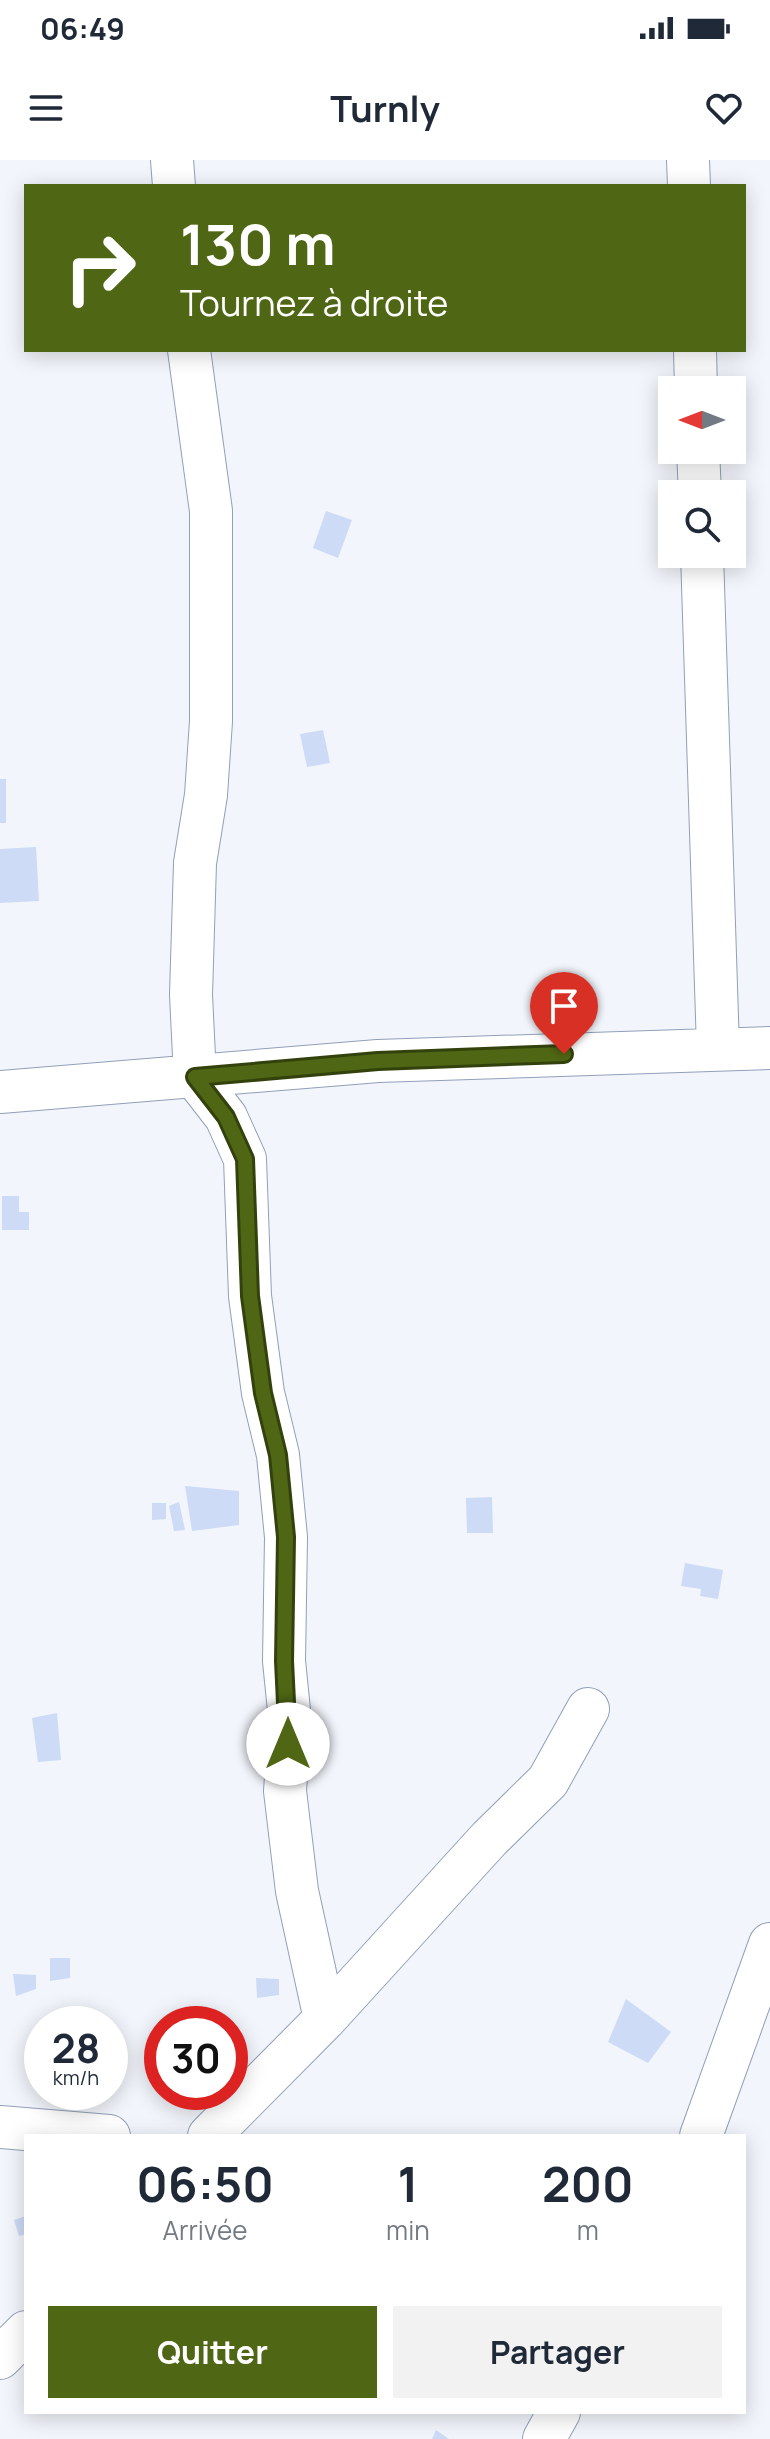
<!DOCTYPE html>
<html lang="fr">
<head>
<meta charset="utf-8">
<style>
	:root { --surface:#fff; --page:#f2f2f3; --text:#1f2937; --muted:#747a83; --accent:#4f6614 }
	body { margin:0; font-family:Manrope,sans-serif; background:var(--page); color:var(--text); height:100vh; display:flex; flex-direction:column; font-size:30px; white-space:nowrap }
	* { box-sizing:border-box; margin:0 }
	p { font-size:26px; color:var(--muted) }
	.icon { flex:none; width:44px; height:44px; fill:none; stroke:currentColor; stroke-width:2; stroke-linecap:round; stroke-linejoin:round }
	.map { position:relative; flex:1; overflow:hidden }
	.drawer { position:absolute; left:24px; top:1974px; width:722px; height:280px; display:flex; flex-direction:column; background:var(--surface); border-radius:0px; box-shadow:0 4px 20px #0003 }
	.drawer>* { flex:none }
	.guide { position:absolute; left:24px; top:24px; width:722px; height:168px; border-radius:0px; box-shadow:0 4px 20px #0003; background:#4f6614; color:#fff; overflow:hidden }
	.needle { width:52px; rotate:270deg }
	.tools { position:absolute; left:658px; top:216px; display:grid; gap:16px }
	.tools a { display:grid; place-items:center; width:88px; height:88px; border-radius:0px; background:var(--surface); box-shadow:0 4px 20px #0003; font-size:40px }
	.speed { position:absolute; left:24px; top:1846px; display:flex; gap:16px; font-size:40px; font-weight:700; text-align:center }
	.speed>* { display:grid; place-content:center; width:104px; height:104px; border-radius:50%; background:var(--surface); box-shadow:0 4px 20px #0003; line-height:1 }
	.speed small { font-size:20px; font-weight:400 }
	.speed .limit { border:12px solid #d22; background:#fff; color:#111 }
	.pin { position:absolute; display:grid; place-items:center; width:68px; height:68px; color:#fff; margin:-82px -34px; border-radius:50% 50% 50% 0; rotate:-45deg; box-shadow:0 0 8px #0007 }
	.pin .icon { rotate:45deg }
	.me { position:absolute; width:88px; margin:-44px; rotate:0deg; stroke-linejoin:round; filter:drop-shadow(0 0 6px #0008) }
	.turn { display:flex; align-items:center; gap:28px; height:168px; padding:0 24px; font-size:36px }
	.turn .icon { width:104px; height:104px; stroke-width:2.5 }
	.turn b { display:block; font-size:56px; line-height:68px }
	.eta { display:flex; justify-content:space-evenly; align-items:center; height:136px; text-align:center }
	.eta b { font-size:48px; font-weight:700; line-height:56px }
	.primary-button { display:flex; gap:16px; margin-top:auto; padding:16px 24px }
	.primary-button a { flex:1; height:92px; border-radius:0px; background:var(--accent); color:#fff; font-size:32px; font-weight:700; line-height:92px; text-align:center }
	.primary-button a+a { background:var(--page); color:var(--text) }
	.status { display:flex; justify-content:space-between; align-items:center; height:56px; padding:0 40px; background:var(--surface); direction:ltr }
	.status svg { height:22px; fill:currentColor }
	header { display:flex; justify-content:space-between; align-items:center; height:104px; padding:0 24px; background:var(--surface); font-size:36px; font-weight:700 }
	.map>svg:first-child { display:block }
	.building { fill:#cddbf7 }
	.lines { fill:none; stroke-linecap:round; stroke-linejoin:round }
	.street-casing { stroke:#929fb9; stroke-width:44 }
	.street { stroke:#fff; stroke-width:42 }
	.route-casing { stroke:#33420d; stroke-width:20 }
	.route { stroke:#4f6614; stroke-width:14 }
</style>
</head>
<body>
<div class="status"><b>06:49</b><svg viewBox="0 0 49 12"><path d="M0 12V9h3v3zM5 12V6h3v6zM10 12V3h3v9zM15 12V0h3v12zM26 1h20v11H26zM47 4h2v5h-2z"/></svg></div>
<header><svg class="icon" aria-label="menu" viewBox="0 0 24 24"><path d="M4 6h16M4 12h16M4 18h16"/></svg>Turnly<svg class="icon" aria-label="heart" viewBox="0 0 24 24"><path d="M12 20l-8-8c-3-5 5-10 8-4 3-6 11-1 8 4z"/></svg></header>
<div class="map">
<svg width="770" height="2279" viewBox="0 0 770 2279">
	<rect width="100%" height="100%" fill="#f2f5fb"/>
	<path class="building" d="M 326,351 L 352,360 L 338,398 L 313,388 Z
		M 323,570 L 330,603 L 307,607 L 300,574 Z
		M 0,619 L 6,619 L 6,663 L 0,663 Z
		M 36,687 L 39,741 L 0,743 L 0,689 Z
		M 2,1036 L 19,1036 L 19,1052 L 29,1052 L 29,1070 L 2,1070 Z
		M 185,1326 L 239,1331 L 239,1365 L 192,1371 Z
		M 492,1337 L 493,1373 L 467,1373 L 466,1338 Z
		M 179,1342 L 185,1370 L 174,1371 L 169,1346 Z
		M 152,1343 L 166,1343 L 166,1359 L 152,1360 Z
		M 685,1403 L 723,1410 L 718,1439 L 700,1436 L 701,1429 L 681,1426 Z
		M 57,1553 L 61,1600 L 38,1602 L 32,1558 Z
		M 50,1798 L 70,1798 L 70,1818 L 50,1821 Z
		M 13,1814 L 36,1815 L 36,1829 L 16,1836 Z
		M 256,1818 L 279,1819 L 279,1835 L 257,1838 Z
		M 626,1839 L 671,1872 L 648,1903 L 608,1882 Z
		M 26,2056 L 26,2074 L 19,2076 L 14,2060 Z
		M 436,2270 L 449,2279 L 432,2279 Z"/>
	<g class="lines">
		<g class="street-casing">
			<path id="street" d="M 172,0 L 174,26
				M 688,0 L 689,26
				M 189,190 L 211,351 L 211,561 L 206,635 L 195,703 L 191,835 L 195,917 L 226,957 L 245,999 L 250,1136 L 263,1233 L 278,1295 L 286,1377 L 284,1501 L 290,1560 L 285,1631 L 297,1731 L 325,1859
				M 695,190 L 696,230
				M 698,290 L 700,334
				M 702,394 L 718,888
				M 0,932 L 378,901 L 770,888
				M 0,1967 L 109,1976
				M 209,1976 L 325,1859 L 489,1679 L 548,1621 L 588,1549
				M 701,1976 L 770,1784
				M 0,2198 L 26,2172
				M 544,2279 L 559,2252"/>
		</g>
		<use href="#street" class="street"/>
	</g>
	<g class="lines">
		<g class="route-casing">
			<path id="route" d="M 288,1584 L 284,1501 L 286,1377 L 278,1295 L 263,1233 L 250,1136 L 245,999 L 226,957 L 195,917 L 378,901 L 564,894"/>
		</g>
		<use href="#route" class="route"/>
	</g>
</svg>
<div class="tools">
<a><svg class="needle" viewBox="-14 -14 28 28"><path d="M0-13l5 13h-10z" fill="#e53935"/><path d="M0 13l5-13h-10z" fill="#747a83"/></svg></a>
<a><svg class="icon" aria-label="search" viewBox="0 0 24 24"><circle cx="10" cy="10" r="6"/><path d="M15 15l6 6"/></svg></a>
</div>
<div class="speed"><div>28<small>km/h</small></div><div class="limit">30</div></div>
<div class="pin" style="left:564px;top:894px;background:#d93025"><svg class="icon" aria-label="arrive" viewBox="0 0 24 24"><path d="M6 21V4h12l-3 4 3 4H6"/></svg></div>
<svg class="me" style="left:288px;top:1584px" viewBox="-20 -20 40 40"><circle r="19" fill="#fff"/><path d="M0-13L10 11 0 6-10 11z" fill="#4f6614"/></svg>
<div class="guide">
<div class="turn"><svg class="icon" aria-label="right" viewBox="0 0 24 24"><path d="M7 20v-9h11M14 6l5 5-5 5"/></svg><div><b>130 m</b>Tournez à droite</div></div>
</div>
<section class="drawer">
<div class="eta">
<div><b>06:50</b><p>Arrivée</p></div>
<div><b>1</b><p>min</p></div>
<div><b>200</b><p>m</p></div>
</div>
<div class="primary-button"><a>Quitter</a><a>Partager</a></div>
</section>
</div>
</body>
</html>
